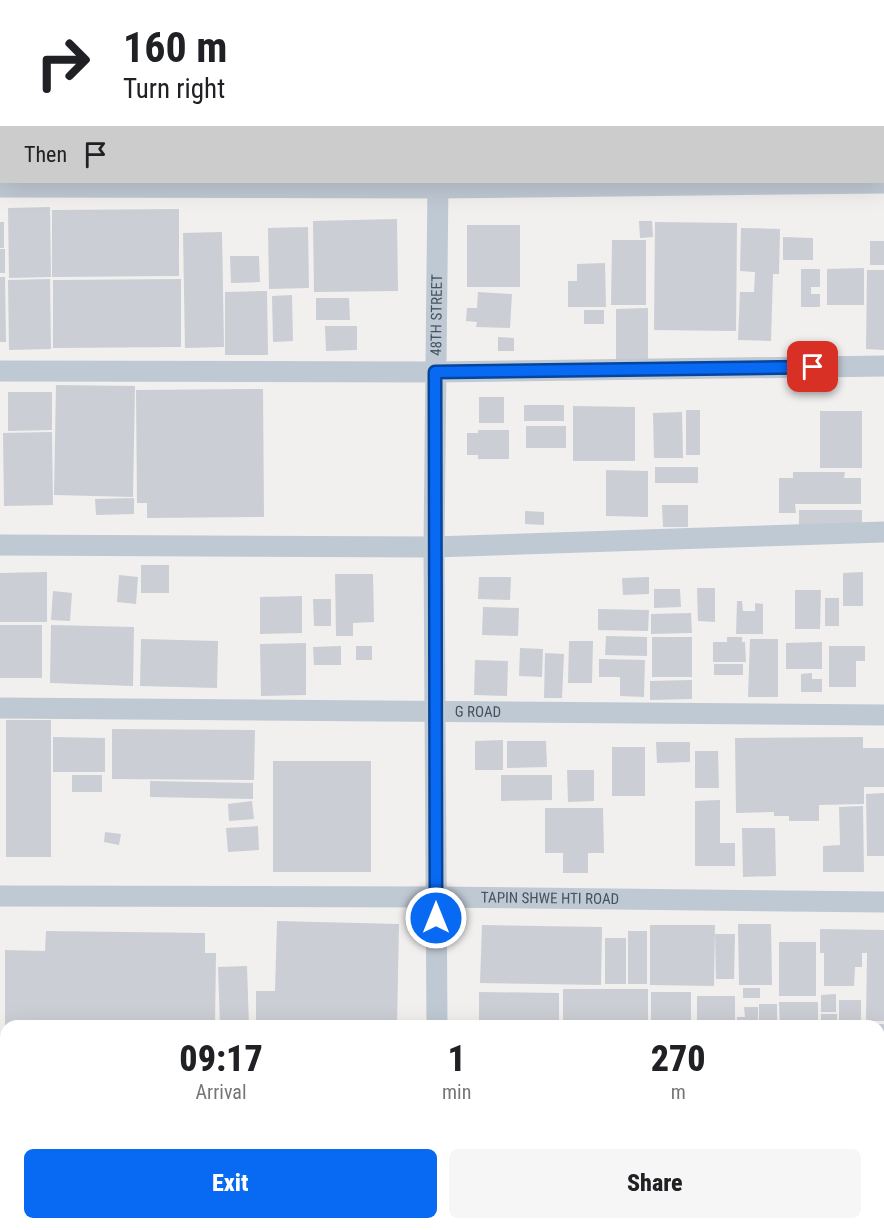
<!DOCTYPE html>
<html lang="en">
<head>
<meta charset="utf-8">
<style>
	:root { --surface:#fff; --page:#f6f6f6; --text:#202124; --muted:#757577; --accent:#086af3 }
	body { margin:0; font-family:"Roboto Condensed",sans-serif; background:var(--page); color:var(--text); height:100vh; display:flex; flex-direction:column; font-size:22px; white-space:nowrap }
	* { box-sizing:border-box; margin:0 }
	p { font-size:20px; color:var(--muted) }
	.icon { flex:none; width:33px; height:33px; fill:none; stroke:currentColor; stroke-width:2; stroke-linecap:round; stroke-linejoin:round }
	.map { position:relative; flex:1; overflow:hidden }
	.drawer { position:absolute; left:0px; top:1020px; width:885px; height:210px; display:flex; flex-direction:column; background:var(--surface); border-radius:18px 18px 0 0; box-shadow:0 6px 24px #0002 }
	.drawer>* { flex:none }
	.hud { position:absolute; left:0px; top:0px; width:885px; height:183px; box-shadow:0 6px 24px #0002; background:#fff; color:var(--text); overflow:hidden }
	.pin { position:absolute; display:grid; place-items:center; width:51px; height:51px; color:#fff; margin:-26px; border-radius:12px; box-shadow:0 3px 9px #0006 }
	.me { position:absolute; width:66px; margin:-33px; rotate:0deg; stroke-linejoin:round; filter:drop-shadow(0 0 4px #0008) }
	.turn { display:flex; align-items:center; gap:21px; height:126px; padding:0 24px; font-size:27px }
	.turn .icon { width:78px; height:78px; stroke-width:2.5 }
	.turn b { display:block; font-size:42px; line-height:51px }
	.then { display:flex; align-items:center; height:57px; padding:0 24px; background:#0003; gap:12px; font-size:22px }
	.eta { display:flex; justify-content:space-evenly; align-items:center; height:102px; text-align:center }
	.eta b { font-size:36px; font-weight:800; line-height:42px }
	.primary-button { display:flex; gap:12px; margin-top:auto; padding:12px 24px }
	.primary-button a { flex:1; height:69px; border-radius:9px; background:var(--accent); color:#fff; font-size:24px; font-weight:800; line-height:69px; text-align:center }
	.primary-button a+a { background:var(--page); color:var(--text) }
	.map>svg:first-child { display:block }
	.building { fill:#cbced4 }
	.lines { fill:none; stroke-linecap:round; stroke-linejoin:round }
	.minor { stroke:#bfc9d3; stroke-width:21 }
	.route-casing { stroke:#05459e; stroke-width:15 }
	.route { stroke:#086af3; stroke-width:10 }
	.labels { text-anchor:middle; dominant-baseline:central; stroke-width:4.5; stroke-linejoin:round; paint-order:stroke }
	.street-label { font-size:15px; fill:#45525f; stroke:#fff }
</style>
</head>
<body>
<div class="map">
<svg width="884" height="1230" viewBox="0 0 884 1230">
	<rect width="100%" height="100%" fill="#f2efef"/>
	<path class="building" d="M 50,207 L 51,277 L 9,278 L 8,208 Z
		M 179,209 L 179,276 L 52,277 L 52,210 Z
		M 397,219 L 398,291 L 314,292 L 313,221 Z
		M 639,221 L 652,221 L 653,237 L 640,238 Z
		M 0,222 L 4,222 L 4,248 L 0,248 Z
		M 655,222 L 737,223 L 736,331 L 654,330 Z
		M 467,225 L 520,225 L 520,287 L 467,287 Z
		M 308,227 L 309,288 L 269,289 L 268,228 Z
		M 741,228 L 780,229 L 779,274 L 773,274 L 771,341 L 738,340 L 740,292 L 754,292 L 755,272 L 740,271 Z
		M 222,232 L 224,347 L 185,348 L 183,233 Z
		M 783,237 L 813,238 L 813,260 L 783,260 Z
		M 612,240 L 646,240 L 646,305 L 611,305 Z
		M 870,241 L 884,241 L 884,265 L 870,265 Z
		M 0,249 L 5,249 L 5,273 L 0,273 Z
		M 230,256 L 259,256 L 260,282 L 231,283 Z
		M 605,263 L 606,307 L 568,307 L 568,281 L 577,281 L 577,264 Z
		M 864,268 L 864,305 L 827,305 L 827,269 Z
		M 801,269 L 820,269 L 820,287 L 811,287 L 811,294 L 820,294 L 820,307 L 801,307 Z
		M 867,270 L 884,270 L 884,350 L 866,349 Z
		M 0,277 L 5,277 L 6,342 L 0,342 Z
		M 50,279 L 51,349 L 9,350 L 8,280 Z
		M 181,279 L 181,347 L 53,348 L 53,280 Z
		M 267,291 L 268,355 L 225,355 L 225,292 Z
		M 478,292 L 512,294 L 510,328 L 476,327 L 477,322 L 466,321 L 467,308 L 477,308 Z
		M 292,295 L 293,341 L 273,342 L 272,296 Z
		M 316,298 L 349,298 L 350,320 L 316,320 Z
		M 648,308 L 648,363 L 616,363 L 616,309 Z
		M 584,310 L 604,310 L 604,324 L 584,324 Z
		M 325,326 L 357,326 L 357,350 L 326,351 Z
		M 498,337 L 514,338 L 514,351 L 498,351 Z
		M 56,385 L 135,386 L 133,497 L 54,495 Z
		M 263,389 L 264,517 L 147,518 L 147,503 L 137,503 L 136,390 Z
		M 8,392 L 52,392 L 52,430 L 8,431 Z
		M 479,397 L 504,397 L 504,423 L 479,423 Z
		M 524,405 L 564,405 L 564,421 L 524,421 Z
		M 573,406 L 635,407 L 635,461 L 573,461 Z
		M 686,410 L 700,410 L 700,455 L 686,455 Z
		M 820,411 L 862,411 L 862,468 L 820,468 Z
		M 682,412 L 683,458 L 654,458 L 653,413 Z
		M 526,426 L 566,426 L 566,448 L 526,448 Z
		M 478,430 L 509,430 L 509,459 L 478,459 L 478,455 L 467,455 L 467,433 L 478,433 Z
		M 52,432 L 53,505 L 4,506 L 3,433 Z
		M 655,467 L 698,467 L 698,483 L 655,483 Z
		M 606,470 L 648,471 L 648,517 L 606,516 Z
		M 793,472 L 845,472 L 844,478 L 861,478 L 861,504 L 795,504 L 796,513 L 779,513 L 779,478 L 793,478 Z
		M 134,498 L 134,514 L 96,515 L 95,499 Z
		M 662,505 L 688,505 L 688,527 L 663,527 Z
		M 799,510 L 862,510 L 862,526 L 799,526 Z
		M 525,511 L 544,512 L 544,525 L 525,524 Z
		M 141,565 L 169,565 L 169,593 L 141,593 Z
		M 47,572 L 47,622 L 0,622 L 0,573 Z
		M 863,572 L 863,606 L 843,606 L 843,573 Z
		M 335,574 L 373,574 L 374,622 L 353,623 L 353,636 L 336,636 Z
		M 119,575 L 138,577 L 136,604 L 117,602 Z
		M 479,577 L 511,577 L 510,600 L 478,599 Z
		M 649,577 L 649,594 L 623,595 L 622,578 Z
		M 697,588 L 715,588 L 715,622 L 698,621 Z
		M 654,589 L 680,589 L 681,607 L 654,608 Z
		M 795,590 L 821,590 L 820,629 L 795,629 Z
		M 53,591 L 72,593 L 70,621 L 51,620 Z
		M 302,596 L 302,633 L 260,634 L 260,597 Z
		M 825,598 L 839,598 L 839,626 L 825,626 Z
		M 313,599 L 331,599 L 331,626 L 314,626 Z
		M 737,601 L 742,601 L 743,611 L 755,611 L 755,603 L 763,604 L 763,634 L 736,634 Z
		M 483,607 L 519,608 L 518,636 L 482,635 Z
		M 598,609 L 649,610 L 648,631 L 598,630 Z
		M 691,613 L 692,633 L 651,634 L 651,614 Z
		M 0,625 L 42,625 L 42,678 L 0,678 Z
		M 51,625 L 134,627 L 133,686 L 50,683 Z
		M 606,636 L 647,637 L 647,656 L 605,655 Z
		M 652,637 L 692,637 L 692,677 L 652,677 Z
		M 727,637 L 742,637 L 742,642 L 745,642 L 746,662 L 713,662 L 713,642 L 727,642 Z
		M 141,639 L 218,641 L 217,688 L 140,686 Z
		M 750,639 L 778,639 L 778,697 L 748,697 Z
		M 569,641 L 593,641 L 592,683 L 568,683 Z
		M 822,642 L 822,669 L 786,669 L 786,643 Z
		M 306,643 L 306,695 L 261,696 L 260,644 Z
		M 341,646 L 341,665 L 314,665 L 313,647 Z
		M 356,646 L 372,646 L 372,660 L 356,660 Z
		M 829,646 L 865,646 L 865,661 L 856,661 L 856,687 L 829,687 Z
		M 520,648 L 543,649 L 542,677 L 519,676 Z
		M 545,653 L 564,654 L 562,698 L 544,698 Z
		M 599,659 L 645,660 L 644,697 L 620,696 L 620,677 L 599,677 Z
		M 475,660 L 508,661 L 507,696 L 474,695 Z
		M 714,664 L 743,664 L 743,675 L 714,675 Z
		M 812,673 L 812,679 L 822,679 L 822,692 L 801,692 L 801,674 Z
		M 692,680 L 692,699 L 650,700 L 650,681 Z
		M 6,720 L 51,720 L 51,857 L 6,857 Z
		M 112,729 L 255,730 L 254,780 L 112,779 Z
		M 53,737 L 105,738 L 105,772 L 53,772 Z
		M 863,737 L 863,748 L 884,748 L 884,787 L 864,787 L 864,804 L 819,805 L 819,821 L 789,821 L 789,816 L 774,816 L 774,812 L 736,813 L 735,738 Z
		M 503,740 L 503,770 L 475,770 L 475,741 Z
		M 507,741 L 546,741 L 547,767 L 507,768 Z
		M 656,742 L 690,742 L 690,762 L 657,763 Z
		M 612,747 L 645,747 L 645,796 L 612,796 Z
		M 695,751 L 718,751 L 719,788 L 695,788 Z
		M 273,761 L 371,761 L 371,872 L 273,872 Z
		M 567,770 L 594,770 L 594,801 L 568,802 Z
		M 72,775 L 102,775 L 102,792 L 72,792 Z
		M 501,775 L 552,775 L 552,800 L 501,801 Z
		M 150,781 L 253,783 L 253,799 L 150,797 Z
		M 884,793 L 884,856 L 867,856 L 866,794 Z
		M 720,800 L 720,843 L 735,843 L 735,866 L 695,866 L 695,801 Z
		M 252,801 L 254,819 L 229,821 L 228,804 Z
		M 863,806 L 864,872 L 823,872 L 823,846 L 840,845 L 839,807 Z
		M 545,808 L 603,808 L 604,853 L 588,853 L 588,873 L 563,873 L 563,853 L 545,853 Z
		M 258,826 L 259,850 L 228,852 L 226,828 Z
		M 742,828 L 775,828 L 776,876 L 743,877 Z
		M 105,832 L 121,834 L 119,845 L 104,842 Z
		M 277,921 L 399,924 L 397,1026 L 256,1026 L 256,991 L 275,991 Z
		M 738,924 L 771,924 L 772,985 L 739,985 Z
		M 482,925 L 602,927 L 601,985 L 480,983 Z
		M 650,925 L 715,925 L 714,986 L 650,985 Z
		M 820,929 L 884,930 L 884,1021 L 866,1021 L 867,953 L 862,953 L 862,967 L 855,967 L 854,986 L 824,986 L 824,953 L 820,953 Z
		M 46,931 L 205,933 L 205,953 L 216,953 L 215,1026 L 5,1026 L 5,950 L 45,951 Z
		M 628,931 L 647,931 L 647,984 L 628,984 Z
		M 715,934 L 735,934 L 734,979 L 716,979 Z
		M 605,938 L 626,938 L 626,984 L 605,984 Z
		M 779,942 L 816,942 L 816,996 L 779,996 Z
		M 247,966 L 249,1026 L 220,1026 L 218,967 Z
		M 743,988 L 760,988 L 760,998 L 743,998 Z
		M 563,989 L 648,989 L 648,1026 L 563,1026 Z
		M 479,992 L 559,993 L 559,1026 L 479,1026 Z
		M 651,992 L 691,992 L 691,1026 L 651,1026 Z
		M 836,994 L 836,1012 L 821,1012 L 821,995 Z
		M 697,996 L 735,996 L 735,1026 L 697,1026 Z
		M 839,1000 L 861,1000 L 861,1026 L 839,1026 Z
		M 779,1002 L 818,1002 L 818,1026 L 780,1026 Z
		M 759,1004 L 777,1004 L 777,1026 L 759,1026 Z
		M 744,1007 L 758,1007 L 758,1026 L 737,1026 L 737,1017 L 745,1017 Z
		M 821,1014 L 837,1014 L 837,1026 L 821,1026 Z
		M 879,1024 L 884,1024 L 884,1062 L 879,1062 Z
		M 879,1098 L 884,1098 L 884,1151 L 879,1151 Z
		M 0,1100 L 6,1100 L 6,1137 L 0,1137 Z
		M 3,1141 L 6,1141 L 6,1222 L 4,1222 Z
		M 879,1163 L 884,1164 L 884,1192 L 879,1192 Z
		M 50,1224 L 90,1224 L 90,1226 L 78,1226 L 78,1230 L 50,1230 Z
		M 93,1224 L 167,1224 L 167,1229 L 93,1230 Z
		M 564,1224 L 598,1224 L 598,1227 L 564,1227 Z
		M 666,1224 L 684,1224 L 684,1228 L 666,1227 Z"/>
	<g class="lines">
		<g class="minor">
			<path d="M 0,2 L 2,2"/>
			<path d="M 25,2 L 87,0"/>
			<path d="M 442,2 L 442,0"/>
			<path d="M 0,187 L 438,188 L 884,183"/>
			<path d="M 0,371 L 435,372 L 884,366"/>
			<path d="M 0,545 L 434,547 L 884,532"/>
			<path id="s1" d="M 0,708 L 884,715"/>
			<path id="s2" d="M 0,896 L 436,897 L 884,902"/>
			<path id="s3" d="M 437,1026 L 434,547 L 438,182"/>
			<path d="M 0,1073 L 6,1073"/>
			<path d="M 879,1074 L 884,1074"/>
			<path d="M 437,1230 L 437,1224"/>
		</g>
	</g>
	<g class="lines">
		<g class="route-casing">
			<path id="route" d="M 436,918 L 435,372 L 813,367"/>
		</g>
		<use href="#route" class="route"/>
	</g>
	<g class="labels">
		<g class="street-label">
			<text stroke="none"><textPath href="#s3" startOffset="711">48TH STREET</textPath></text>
			<text stroke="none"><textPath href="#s1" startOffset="478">G ROAD</textPath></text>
			<text stroke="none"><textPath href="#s2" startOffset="550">TAPIN SHWE HTI ROAD</textPath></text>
		</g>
	</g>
</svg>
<div class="pin" style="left:813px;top:367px;background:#d93025"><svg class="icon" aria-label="arrive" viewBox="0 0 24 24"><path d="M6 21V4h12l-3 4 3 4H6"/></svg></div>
<svg class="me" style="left:436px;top:918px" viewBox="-20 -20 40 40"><circle r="17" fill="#086af3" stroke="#fff" stroke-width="3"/><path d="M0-11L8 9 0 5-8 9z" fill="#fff"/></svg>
<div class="hud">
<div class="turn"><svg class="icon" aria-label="right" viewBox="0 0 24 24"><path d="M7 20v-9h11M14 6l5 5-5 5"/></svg><div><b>160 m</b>Turn right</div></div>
<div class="then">Then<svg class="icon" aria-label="arrive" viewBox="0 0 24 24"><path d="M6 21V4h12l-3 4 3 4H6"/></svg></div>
</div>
<section class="drawer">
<div class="eta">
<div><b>09:17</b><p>Arrival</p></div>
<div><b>1</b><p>min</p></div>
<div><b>270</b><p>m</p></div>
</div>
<div class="primary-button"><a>Exit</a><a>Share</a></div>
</section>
</div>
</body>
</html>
